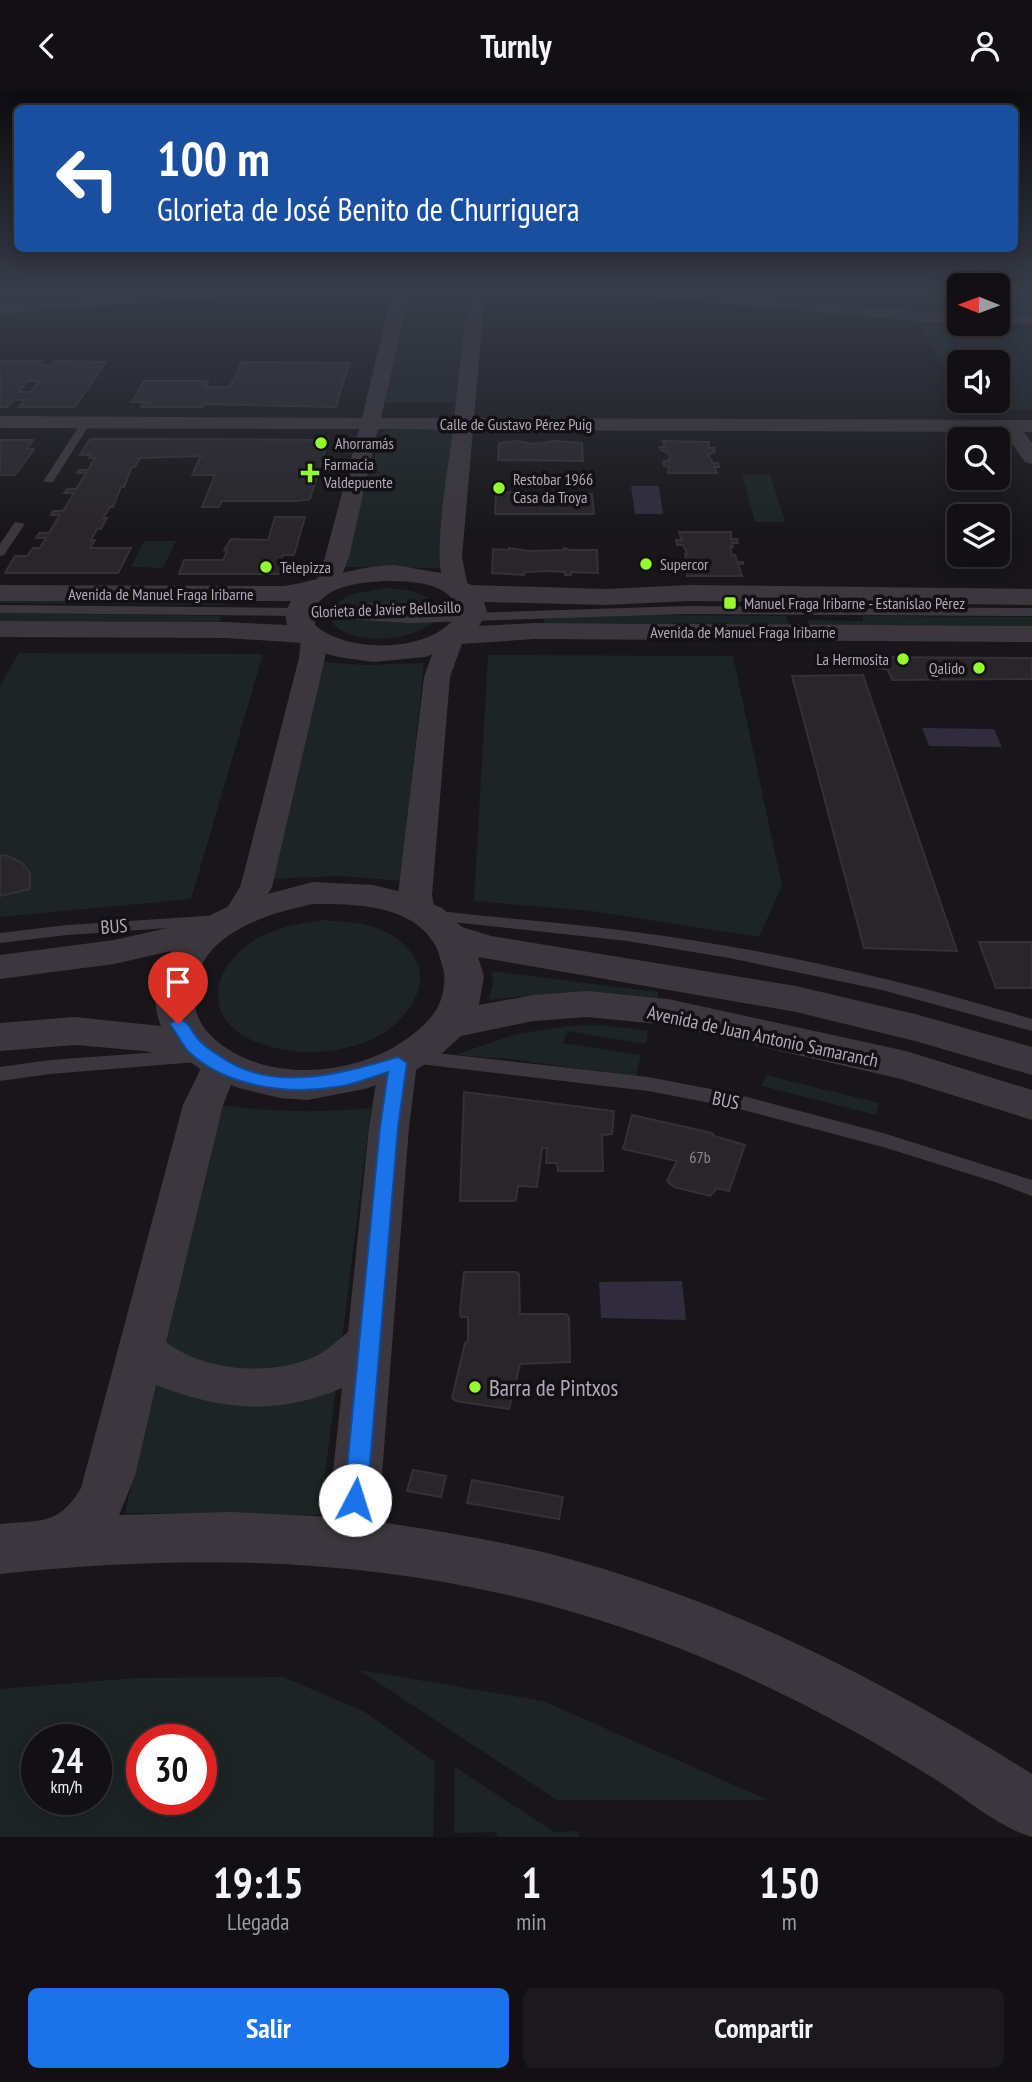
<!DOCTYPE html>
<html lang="es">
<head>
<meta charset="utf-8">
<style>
	:root { --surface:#121013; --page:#1b191c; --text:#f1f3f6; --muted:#9c9da0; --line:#313033; --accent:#1a73e8 }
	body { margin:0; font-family:"PT Sans Narrow",sans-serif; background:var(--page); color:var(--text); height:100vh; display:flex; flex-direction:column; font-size:26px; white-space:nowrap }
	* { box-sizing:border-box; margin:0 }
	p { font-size:23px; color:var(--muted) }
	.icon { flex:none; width:38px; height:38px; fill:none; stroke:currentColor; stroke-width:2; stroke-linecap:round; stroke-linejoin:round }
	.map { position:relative; height:1746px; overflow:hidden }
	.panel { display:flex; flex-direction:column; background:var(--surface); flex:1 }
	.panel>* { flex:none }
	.guide { position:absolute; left:14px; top:14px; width:1004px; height:147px; border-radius:10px; box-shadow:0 4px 18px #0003,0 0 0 2px var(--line); background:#1a4fa0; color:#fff; overflow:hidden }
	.needle { width:46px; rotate:271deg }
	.tools { position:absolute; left:947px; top:182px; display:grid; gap:14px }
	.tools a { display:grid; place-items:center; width:63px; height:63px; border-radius:10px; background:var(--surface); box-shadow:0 4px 18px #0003,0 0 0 2px var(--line); font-size:35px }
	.speed { position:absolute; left:21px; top:1633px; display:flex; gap:14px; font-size:35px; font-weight:700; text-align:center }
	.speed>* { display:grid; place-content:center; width:91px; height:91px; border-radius:50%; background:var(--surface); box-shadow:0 4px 18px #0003,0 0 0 2px var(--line); line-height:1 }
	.speed small { font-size:18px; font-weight:400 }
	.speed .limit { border:10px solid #d22; background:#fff; color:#111 }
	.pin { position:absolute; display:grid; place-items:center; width:60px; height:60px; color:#fff; margin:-72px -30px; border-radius:50% 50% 50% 0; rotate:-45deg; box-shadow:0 0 7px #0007 }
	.pin .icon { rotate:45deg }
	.me { position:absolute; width:77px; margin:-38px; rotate:5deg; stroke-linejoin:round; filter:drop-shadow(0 0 5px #0008) }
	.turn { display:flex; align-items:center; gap:24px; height:147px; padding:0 28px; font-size:32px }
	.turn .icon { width:91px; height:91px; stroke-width:2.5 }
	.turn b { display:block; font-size:49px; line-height:60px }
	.eta { display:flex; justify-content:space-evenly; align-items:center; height:119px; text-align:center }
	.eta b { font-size:42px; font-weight:800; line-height:49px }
	.cta { display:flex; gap:14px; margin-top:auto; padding:14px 28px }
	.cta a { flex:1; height:80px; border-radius:10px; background:var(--accent); color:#fff; font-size:28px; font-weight:800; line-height:80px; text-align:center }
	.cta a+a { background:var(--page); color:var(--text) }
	header { display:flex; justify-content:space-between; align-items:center; height:91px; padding:0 28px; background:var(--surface); font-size:32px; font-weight:800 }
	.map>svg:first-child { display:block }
	.green { fill:#1c2424; fill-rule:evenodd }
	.water { fill:#302c3d }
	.building { fill:#29262a; stroke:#343035; stroke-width:2; fill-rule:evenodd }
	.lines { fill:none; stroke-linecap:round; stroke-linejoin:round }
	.service { fill:#3c373e; fill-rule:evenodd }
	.minor { fill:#3c373e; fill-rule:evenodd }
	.tertiary { fill:#3c373e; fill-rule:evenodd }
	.route { fill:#1a73e8; stroke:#114b97; stroke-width:2 }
	.poi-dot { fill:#94fc2b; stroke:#131114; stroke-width:2.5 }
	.labels { text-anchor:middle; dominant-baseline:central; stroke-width:7; stroke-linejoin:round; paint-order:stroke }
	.far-street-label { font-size:16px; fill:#b1a8b9; stroke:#131114 }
	.far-poi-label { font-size:16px; fill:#b1a8b9; stroke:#131114; text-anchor:start }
	.number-label { font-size:16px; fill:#8f8895 }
	.street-label { font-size:19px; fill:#b1a8b9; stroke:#131114 }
	.near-poi-label { font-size:23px; fill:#b1a8b9; stroke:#131114; text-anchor:start }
</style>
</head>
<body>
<header><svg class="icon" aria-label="back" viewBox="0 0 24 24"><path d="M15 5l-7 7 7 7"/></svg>Turnly<svg class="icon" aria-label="person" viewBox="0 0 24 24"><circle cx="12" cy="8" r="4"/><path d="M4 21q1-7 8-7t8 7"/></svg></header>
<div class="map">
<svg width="1032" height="1746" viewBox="0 0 1032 1746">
	<rect width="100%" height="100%" fill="#181619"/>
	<path class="green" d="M 0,197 L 118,197 L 0,206 Z
		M 764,197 L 959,197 L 959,216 L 779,198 Z
		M 998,197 L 1032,197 L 1032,221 L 998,219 Z
		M 407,211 L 469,211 L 456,312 L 383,312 Z
		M 917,233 L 1032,242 L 1032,319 L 975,318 L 969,310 L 998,310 L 998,271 L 959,271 L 959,295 Z
		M 390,339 L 445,339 L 454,343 L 440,477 L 343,476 L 382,341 Z
		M 742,384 L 770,384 L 785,431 L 755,431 Z
		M 144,450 L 176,450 L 163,477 L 131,476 Z
		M 384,497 C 402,498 420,499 434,511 L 334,514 L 349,504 Z
		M 1,510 L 227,511 L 225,514 L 203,514 L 0,512 Z
		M 0,522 L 221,525 L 219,531 L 0,530 Z
		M 657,524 L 786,525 L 789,533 L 544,532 L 544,527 Z
		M 863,525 L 1032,526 L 1032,535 L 808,534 L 807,529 L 863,530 Z
		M 329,527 L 433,531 C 411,551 345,557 329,527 Z
		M 19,562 L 263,563 L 191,808 L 0,826 L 0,595 Z
		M 488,564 L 733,565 L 782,795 L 759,846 L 591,820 L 474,810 Z
		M 322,571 L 365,574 L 424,572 L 401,790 L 340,785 L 272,788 Z
		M 324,829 C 344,831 367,831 386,841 C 431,866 429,902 394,934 C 380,947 360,954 341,958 C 298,968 203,954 220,890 C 226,870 244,854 262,845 C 282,835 302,832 324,829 Z
		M 492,880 L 658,901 L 658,907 C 600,899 547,901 489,909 L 493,891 Z
		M 604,934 L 648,940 L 646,953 L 567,940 L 563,952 L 641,964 L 636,986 L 510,968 L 455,964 L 516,943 L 569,935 Z
		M 766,984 L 879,1012 L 876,1024 L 762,995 Z
		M 220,1014 C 271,1021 320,1022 371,1017 L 320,1424 L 125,1422 Z
		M 359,1579 L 543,1610 L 768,1709 L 557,1709 Z
		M 283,1586 L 365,1621 L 435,1671 L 433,1746 L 0,1746 L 0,1598 L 135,1587 ZM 37,1648 L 96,1648 L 96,1708 L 37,1708 ZM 142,1648 L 201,1648 L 201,1708 L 142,1708 Z
		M 455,1676 L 554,1741 L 579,1740 L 579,1746 L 497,1746 L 496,1741 L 454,1742 Z"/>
	<path class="water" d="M 631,395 L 659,395 L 663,423 L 635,423 Z
		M 922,637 L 994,638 L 1002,656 L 929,655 Z
		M 682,1190 L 686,1229 L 601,1227 L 599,1191 Z"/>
	<path class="building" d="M 0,270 L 43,270 L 40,274 L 51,275 L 54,270 L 106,271 L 75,316 L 19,316 L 25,309 L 13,309 L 7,316 L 0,316 ZM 27,290 L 39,290 L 30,301 L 19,301 Z
		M 242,271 L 349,272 L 336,316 L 204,313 L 202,316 L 141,316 L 143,312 L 153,311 L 132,311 L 144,290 L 208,290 L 206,296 L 230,296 Z
		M 90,348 L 147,348 L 328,349 L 310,408 L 298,410 L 222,410 L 219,416 L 202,416 L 215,384 L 192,384 L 201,365 L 140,367 L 135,376 L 132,376 L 124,396 L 121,396 L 113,416 L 110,416 L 103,427 L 107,427 L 101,438 L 97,438 L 91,449 L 95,449 L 90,457 L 131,457 L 118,482 L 5,482 L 15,465 L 27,465 L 33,457 L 40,457 L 46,447 L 36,447 L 39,442 L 49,442 L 60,424 L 51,424 L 53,420 L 63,420 L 74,402 L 64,402 L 67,398 L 76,398 L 86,382 L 77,382 L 79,379 L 88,379 L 95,367 L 89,367 L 91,364 L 80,364 Z
		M 0,349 L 33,349 L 27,358 L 34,358 L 15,384 L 0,384 Z
		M 516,350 L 534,353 L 554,350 L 582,352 L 583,370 L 498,369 L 499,352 Z
		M 663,350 L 709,351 L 709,357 L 714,357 L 715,361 L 708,364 L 713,372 L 718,372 L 719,376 L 714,376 L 717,382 L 668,382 L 669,376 L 664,375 L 663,371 L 670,368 L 669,362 L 661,359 L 660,356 L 665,356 Z
		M 511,401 L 529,404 L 562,403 L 562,401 L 592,403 L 594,423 L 495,423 L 496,403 Z
		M 275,426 L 305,426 L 294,464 L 283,464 L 281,469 L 285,469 L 280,483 L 179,483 L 184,469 L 223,469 L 227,460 L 224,459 L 231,448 L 268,449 Z
		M 679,441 L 731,441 L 731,448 L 737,448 L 738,452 L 732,452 L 733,456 L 730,456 L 732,464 L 735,464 L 737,471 L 743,471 L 743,473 L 738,473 L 742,485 L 687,485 L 687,473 L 681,473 L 680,471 L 686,471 L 685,463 L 688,464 L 683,454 L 677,454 L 676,449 L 682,449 Z
		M 509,457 L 529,460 L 564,459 L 564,457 L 570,459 L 597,459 L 598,482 L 571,481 L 571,484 L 565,484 L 565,481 L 548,480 L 525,481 L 524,484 L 492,482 L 493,458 L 509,459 Z
		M 870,566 L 1032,567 L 1032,588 L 892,589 L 888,579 L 874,576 Z
		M 863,584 L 957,860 L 864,857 L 792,585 Z
		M 0,764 L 8,765 L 22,772 L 30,782 L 30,798 L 0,805 Z
		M 979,851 L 1032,851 L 1032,897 L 996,897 Z
		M 464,1001 L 614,1020 L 612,1043 L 602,1044 L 603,1080 L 558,1080 L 557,1072 L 546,1072 L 547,1057 L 542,1057 L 537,1096 L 518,1095 L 516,1109 L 513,1110 L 460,1110 Z
		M 632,1024 L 712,1042 L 714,1045 L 745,1054 L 729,1100 L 717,1097 L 710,1105 L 674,1096 L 667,1090 L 677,1070 L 623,1058 Z
		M 464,1181 L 516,1181 L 519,1183 L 520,1223 L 566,1223 L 569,1226 L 570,1271 L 520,1273 L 509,1318 L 456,1310 L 452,1307 L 465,1252 L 468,1250 L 468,1226 L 461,1226 L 460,1221 Z
		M 413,1379 L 446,1385 L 441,1406 L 407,1400 Z
		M 472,1389 L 563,1406 L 559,1428 L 467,1412 Z"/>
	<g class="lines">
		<path class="service" d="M 83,329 L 91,331 L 53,391 L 45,391 L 44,389 Z
			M 15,431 L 25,433 L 4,464 L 0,465 L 0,453 Z
			M 470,511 L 474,512 L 474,518 L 361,520 L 355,516 L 361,512 Z
			M 0,514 L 298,517 L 410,524 L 687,515 L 1032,517 L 1032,525 L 687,523 L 410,532 L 298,525 L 0,522 Z
			M 431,819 C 496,827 562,831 627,840 C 764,857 899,888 1032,928 L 1032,940 L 882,899 L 729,867 L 627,850 L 425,828 L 423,824 L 425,820 Z
			M 221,824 L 229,829 L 227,833 L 67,844 L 0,852 L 0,842 L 67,834 Z
			M 202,958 L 209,960 L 211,965 L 209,970 L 50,983 L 0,990 L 0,976 L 50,969 Z
			M 410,959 L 648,986 L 732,1002 L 883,1042 L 1032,1089 L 1032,1105 L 995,1091 L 883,1056 L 732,1016 L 648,1000 L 403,971 L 401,966 L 403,961 Z"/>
		<path class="minor" d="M 224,197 L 330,197 L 322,202 L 148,211 L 0,223 L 0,213 Z
			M 393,197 L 489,197 L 485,201 L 474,327 L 1032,329 L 1032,341 L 1024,341 L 1032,352 L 1032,373 L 1025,371 L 1004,341 L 473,339 L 462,466 L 468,496 L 465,501 L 456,503 L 447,501 C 429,474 449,374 453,339 L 378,338 L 349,466 L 336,499 L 327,501 L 318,499 L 315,494 L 325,466 L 359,338 L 0,337 L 0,325 L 362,327 ZM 409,204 L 441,208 L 468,205 L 454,327 L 381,327 Z
			M 538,197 L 686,199 L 959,224 L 959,233 L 964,233 L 959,234 L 686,209 L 546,202 Z
			M 998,222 L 1032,224 L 1032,234 L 998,232 Z
			M 451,539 L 460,542 L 464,547 L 450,586 L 432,804 L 435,820 L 430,827 L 418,830 L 406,827 L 401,820 L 398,804 L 424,586 L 438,547 L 442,542 Z
			M 314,540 L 323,543 L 327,548 L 325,567 L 272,796 L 253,829 L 241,832 L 229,829 L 224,822 L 240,796 L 246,774 L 299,567 L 301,548 L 305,543 Z
			M 398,959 L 411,963 L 417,972 L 409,1036 L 380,1409 L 386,1432 C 440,1440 494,1449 547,1462 C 720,1506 882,1588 1032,1683 L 1032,1746 C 998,1736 968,1709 938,1690 C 887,1658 834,1628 780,1602 C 524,1476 280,1453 0,1483 L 0,1433 C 39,1429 59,1435 81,1397 L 183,1014 L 207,965 L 220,961 L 233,965 L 239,974 L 223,1014 L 166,1251 C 205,1281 274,1286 318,1264 C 329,1258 338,1249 348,1241 L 369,1036 L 379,972 L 385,963 ZM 156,1294 C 219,1319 278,1325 342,1297 L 330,1409 L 333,1426 L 232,1421 L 119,1424 L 135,1385 Z"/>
		<path class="tertiary" d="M 395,474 L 452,484 L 471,494 L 606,498 L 690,494 L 1032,498 L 1032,514 L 690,510 L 606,514 L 484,511 L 487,521 L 479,535 L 535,532 L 1032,535 L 1032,551 L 535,548 L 461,553 L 425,566 L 373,571 L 338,566 L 317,560 L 303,552 L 225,547 L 0,546 L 0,530 L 225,531 L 287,534 L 285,522 L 291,510 L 0,510 L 0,494 L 284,495 C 322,489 356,475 395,474 ZM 383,490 C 410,490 451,490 459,521 C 436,562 348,564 315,534 L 314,518 C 328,494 358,492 383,490 Z
			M 313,791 L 373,794 L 406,802 L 442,817 L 462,836 L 491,845 L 796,895 L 915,923 L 1032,956 L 1032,984 L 915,950 L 796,921 L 478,866 L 484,885 L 479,914 L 533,904 L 587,900 L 668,908 L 906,960 L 1032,999 L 1032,1029 L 901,988 L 668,934 L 587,926 L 533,930 L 461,945 L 438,966 L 410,982 L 365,998 L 307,1009 L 280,1007 L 239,997 L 215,988 L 184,967 L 144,960 L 75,954 L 0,960 L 0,932 L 75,926 L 161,935 C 150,909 156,883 171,860 L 114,873 L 0,888 L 0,864 L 114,849 L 199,830 L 237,811 ZM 313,813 C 353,813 410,813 434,852 C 439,859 440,869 443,877 C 447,892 442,914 431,926 C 386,979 290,996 231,960 C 210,947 195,932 194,906 C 194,845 264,823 313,813 Z"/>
	</g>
	<linearGradient id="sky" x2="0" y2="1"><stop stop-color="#0d0c0e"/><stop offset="0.45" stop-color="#373c49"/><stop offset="1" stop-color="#373c49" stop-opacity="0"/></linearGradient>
	<rect width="1032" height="442" fill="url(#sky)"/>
	<path class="route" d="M 178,927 C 189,930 192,942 200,950 C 205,956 214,961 221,966 C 275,1003 342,982 398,966 L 407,972 L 398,1036 L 367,1409 L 363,1417 L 355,1420 L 347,1417 L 344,1409 L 380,1036 L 388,981 C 371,986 354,994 336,996 C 288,1004 225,996 188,960 C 181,952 176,941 170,933 Z"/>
	<g class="poi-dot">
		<circle cx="321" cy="352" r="7"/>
		<path d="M306.5 371.5h7v7h7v7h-7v7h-7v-7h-7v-7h7z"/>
		<circle cx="499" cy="397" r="7"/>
		<circle cx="646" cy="473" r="7"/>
		<circle cx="266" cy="476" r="7"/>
		<rect x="723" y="505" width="14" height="14" rx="3.5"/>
		<circle cx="903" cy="568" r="7"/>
		<circle cx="979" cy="577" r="7"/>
		<circle cx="475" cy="1296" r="7"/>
	</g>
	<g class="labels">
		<g class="far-street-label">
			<text x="516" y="333">Calle de Gustavo Pérez Puig</text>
			<text x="161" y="503">Avenida de Manuel Fraga Iribarne</text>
			<text transform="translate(386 518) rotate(-2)">Glorieta de Javier Bellosillo</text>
			<text x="743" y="541">Avenida de Manuel Fraga Iribarne</text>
		</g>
		<g class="far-poi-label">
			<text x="335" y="352">Ahorramás</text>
			<text x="324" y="373">Farmacia<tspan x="324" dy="18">Valdepuente</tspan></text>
			<text x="513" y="388">Restobar 1966<tspan x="513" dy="18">Casa da Troya</tspan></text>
			<text x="660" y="473">Supercor</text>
			<text x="280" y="476">Telepizza</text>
			<text x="744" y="512">Manuel Fraga Iribarne - Estanislao Pérez</text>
			<text x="889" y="568" text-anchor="end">La Hermosita</text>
			<text x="965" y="577" text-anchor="end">Qalido</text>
		</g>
		<g class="number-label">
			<text x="700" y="1066">67b</text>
		</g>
		<g class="street-label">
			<text transform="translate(114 835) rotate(-4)">BUS</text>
			<text transform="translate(763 945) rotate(12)">Avenida de Juan Antonio Samaranch</text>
			<text transform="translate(726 1009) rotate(12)">BUS</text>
		</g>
		<g class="near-poi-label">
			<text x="489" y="1296">Barra de Pintxos</text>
		</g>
	</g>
</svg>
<div class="tools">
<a><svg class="needle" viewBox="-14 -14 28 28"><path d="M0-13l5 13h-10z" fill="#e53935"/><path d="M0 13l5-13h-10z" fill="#9c9da0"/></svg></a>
<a><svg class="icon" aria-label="sound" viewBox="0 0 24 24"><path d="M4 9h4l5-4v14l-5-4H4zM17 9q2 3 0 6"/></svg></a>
<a><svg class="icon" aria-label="search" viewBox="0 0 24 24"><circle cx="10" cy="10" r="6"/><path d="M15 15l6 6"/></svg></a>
<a><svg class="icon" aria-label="layers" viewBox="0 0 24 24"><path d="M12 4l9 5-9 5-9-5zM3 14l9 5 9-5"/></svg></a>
</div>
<div class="speed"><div>24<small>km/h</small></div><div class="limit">30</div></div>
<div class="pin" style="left:178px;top:933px;background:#d93025"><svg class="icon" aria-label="arrive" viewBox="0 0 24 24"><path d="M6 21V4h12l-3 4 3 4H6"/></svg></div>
<svg class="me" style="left:355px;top:1409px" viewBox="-20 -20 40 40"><circle r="19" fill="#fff"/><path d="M0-13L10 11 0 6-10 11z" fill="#1a73e8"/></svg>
<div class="guide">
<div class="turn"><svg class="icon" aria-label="left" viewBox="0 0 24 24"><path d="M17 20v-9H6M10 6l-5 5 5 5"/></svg><div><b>100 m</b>Glorieta de José Benito de Churriguera</div></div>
</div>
</div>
<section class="panel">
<div class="eta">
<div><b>19:15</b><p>Llegada</p></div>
<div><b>1</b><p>min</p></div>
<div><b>150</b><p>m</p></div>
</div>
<div class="cta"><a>Salir</a><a>Compartir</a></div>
</section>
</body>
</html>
